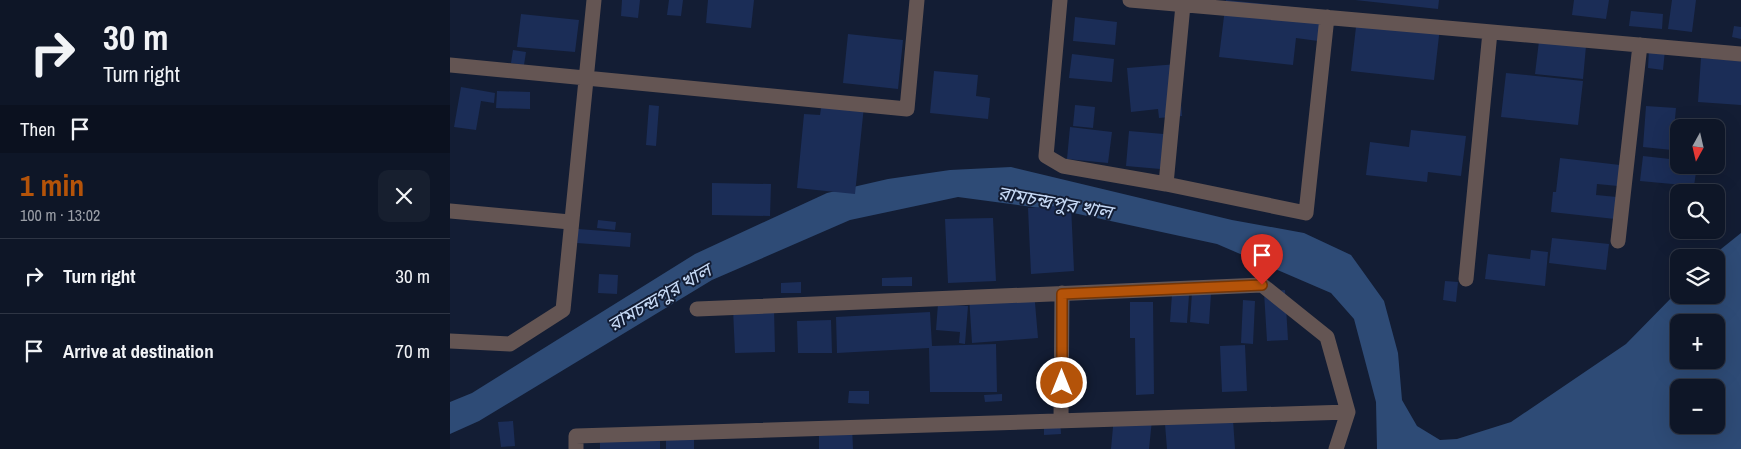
<!DOCTYPE html>
<html lang="en">
<head>
<meta charset="utf-8">
<style>
	:root { --surface:#0e1627; --page:#171f2f; --text:#f1f3f6; --muted:#9b9fa7; --line:#2e3544; --accent:#b45309 }
	body { margin:0; font-family:"Archivo Narrow","Noto Sans Bengali",sans-serif; background:var(--page); color:var(--text); height:100vh; display:flex; flex-direction:column; font-size:19px; white-space:nowrap }
	* { box-sizing:border-box; margin:0 }
	p { font-size:16px; color:var(--muted) }
	.icon { flex:none; width:28px; height:28px; fill:none; stroke:currentColor; stroke-width:2; stroke-linecap:round; stroke-linejoin:round }
	.map { position:relative; flex:1; overflow:hidden }
	.details { display:flex; flex-direction:column; background:var(--surface); width:450px }
	.details>* { flex:none }
	.top-card { background:#0e1627; color:var(--text); overflow:hidden }
	.needle { width:32px; rotate:188deg }
	.fabs { position:absolute; left:1220px; top:119px; display:grid; gap:10px }
	.fabs a { display:grid; place-items:center; width:55px; height:55px; border-radius:10px; background:var(--surface); box-shadow:0 5px 20px #0002,0 0 0 1px var(--line); font-size:25px }
	.pin { position:absolute; display:grid; place-items:center; width:42px; height:42px; color:#fff; margin:-51px -21px; border-radius:50% 50% 50% 0; rotate:-45deg; box-shadow:0 0 5px #0007 }
	.pin .icon { rotate:45deg }
	.me { position:absolute; width:55px; margin:-28px; rotate:0deg; stroke-linejoin:round; filter:drop-shadow(0 0 4px #0008) }
	.turn { display:flex; align-items:center; gap:18px; height:105px; padding:0 20px; font-size:22px }
	.turn .icon { width:65px; height:65px; stroke-width:2.5 }
	.turn b { display:block; font-size:35px; line-height:42px }
	.then { display:flex; align-items:center; height:48px; padding:0 20px; background:#0003; gap:10px; font-size:19px }
	.round { display:grid; place-items:center; flex:none; width:52px; height:52px; border-radius:10px; background:var(--page) }
	.overview { display:flex; align-items:center; justify-content:space-between; height:85px; padding:0 20px }
	h1 { font-size:30px; font-weight:700; line-height:38px; color:var(--accent) }
	ul { padding:0; list-style:none }
	li { display:flex; align-items:center; gap:15px; height:75px; padding:0 20px; border-top:1px solid var(--line) }
	li div { flex:1 }
	li b { display:block; font-size:19px }
	li em { font-style:normal }
	main { display:flex; flex:1; min-height:0 }
	.map>svg:first-child { display:block }
	.water { fill:#2e4b76; fill-rule:evenodd }
	.building { fill:#1b2d57 }
	.lines { fill:none; stroke-linecap:round; stroke-linejoin:round }
	.street { stroke:#645553; stroke-width:15 }
	.route-casing { stroke:#753606; stroke-width:12 }
	.route { stroke:#b45309; stroke-width:9 }
	.labels { text-anchor:middle; dominant-baseline:central; stroke-width:4; stroke-linejoin:round; paint-order:stroke }
	.water-label { font-size:19px; font-style:italic; fill:#c6d9f5; stroke:#131d34 }
</style>
</head>
<body>
<main>
<section class="details">
<div class="top-card">
<div class="turn"><svg class="icon" aria-label="right" viewBox="0 0 24 24"><path d="M7 20v-9h11M14 6l5 5-5 5"/></svg><div><b>30 m</b>Turn right</div></div>
<div class="then">Then<svg class="icon" aria-label="arrive" viewBox="0 0 24 24"><path d="M6 21V4h12l-3 4 3 4H6"/></svg></div>
</div>
<div class="overview"><div><h1>1 min</h1><p>100 m · 13:02</p></div><a class="round"><svg class="icon" aria-label="close" viewBox="0 0 24 24"><path d="M6 6l12 12M18 6L6 18"/></svg></a></div>
<ul>
<li><svg class="icon" aria-label="right" viewBox="0 0 24 24"><path d="M7 20v-9h11M14 6l5 5-5 5"/></svg><div><b>Turn right</b></div><em>30 m</em></li>
<li><svg class="icon" aria-label="arrive" viewBox="0 0 24 24"><path d="M6 21V4h12l-3 4 3 4H6"/></svg><div><b>Arrive at destination</b></div><em>70 m</em></li>
</ul>
</section>
<div class="map">
<svg width="1291" height="449" viewBox="0 0 1291 449">
	<rect width="100%" height="100%" fill="#131d34"/>
	<path class="water" d="M 561,167 L 782,220 L 854,233 L 901,255 L 934,301 L 948,353 L 952,400 L 967,426 L 990,440 L 1007,439 L 1061,422 L 1176,344 L 1229,290 L 1229,295 L 1266,295 L 1266,258 L 1261,257 L 1291,233 L 1291,449 L 927,449 L 926,402 L 904,319 L 881,293 L 767,244 L 619,212 L 508,197 L 400,220 L 262,280 L 29,421 L 0,434 L 0,402 L 22,393 L 245,254 L 377,193 L 438,179 L 500,170 ZM 1229,322 L 1266,322 L 1266,360 L 1229,360 ZM 1229,388 L 1266,388 L 1266,425 L 1229,425 Z"/>
	<path class="building" d="M 172,0 L 190,0 L 188,18 L 171,16 Z
		M 219,0 L 233,0 L 231,16 L 217,15 Z
		M 258,0 L 304,0 L 301,28 L 256,23 Z
		M 776,0 L 871,10 L 868,41 L 846,38 L 843,65 L 769,57 Z
		M 905,0 L 989,0 L 988,9 Z
		M 1124,0 L 1159,0 L 1156,19 L 1122,15 Z
		M 1222,0 L 1246,0 L 1242,32 L 1218,29 Z
		M 1181,11 L 1213,14 L 1212,29 L 1179,26 Z
		M 71,14 L 129,20 L 125,52 L 67,47 Z
		M 625,17 L 667,22 L 665,45 L 623,41 Z
		M 907,18 L 990,27 L 984,80 L 901,71 Z
		M 1284,26 L 1291,27 L 1291,39 L 1282,37 Z
		M 398,34 L 453,40 L 448,89 L 393,83 Z
		M 1089,41 L 1136,46 L 1133,79 L 1085,74 Z
		M 1199,49 L 1215,50 L 1213,70 L 1198,68 Z
		M 63,50 L 76,52 L 74,65 L 61,63 Z
		M 622,54 L 664,59 L 662,82 L 619,78 Z
		M 1251,58 L 1291,61 L 1291,105 L 1248,102 Z
		M 728,64 L 732,116 L 709,118 L 708,109 L 681,112 L 677,68 Z
		M 484,71 L 528,75 L 526,96 L 540,98 L 538,119 L 480,113 Z
		M 1056,73 L 1133,81 L 1128,125 L 1051,117 Z
		M 11,87 L 45,93 L 44,103 L 31,101 L 26,130 L 4,127 Z
		M 47,91 L 80,92 L 80,109 L 46,108 Z
		M 372,102 L 414,106 L 405,194 L 347,188 L 354,114 L 370,115 Z
		M 199,105 L 209,106 L 206,146 L 196,145 Z
		M 625,105 L 645,107 L 643,128 L 623,126 Z
		M 1196,106 L 1226,108 L 1222,150 L 1193,147 Z
		M 620,127 L 662,132 L 658,163 L 617,159 Z
		M 961,130 L 1016,136 L 1011,176 L 978,172 L 977,182 L 916,175 L 920,142 L 959,147 Z
		M 679,131 L 725,135 L 722,170 L 676,166 Z
		M 1193,156 L 1229,160 L 1229,165 L 1247,165 L 1244,186 L 1190,181 Z
		M 1110,158 L 1170,165 L 1168,186 L 1147,184 L 1146,195 L 1167,197 L 1165,219 L 1101,212 L 1103,192 L 1106,192 Z
		M 262,183 L 321,184 L 320,216 L 262,215 Z
		M 621,205 L 624,271 L 581,274 L 578,208 Z
		M 543,218 L 546,281 L 498,283 L 495,219 Z
		M 148,220 L 166,222 L 165,230 L 147,228 Z
		M 128,229 L 181,233 L 180,247 L 127,243 Z
		M 1102,238 L 1159,244 L 1156,270 L 1099,263 Z
		M 1081,250 L 1098,252 L 1095,286 L 1035,279 L 1038,254 L 1080,259 Z
		M 149,274 L 168,275 L 167,294 L 148,293 Z
		M 462,277 L 462,286 L 432,286 L 432,278 Z
		M 995,281 L 1008,282 L 1006,302 L 993,300 Z
		M 351,282 L 351,293 L 331,293 L 331,283 Z
		M 835,290 L 838,340 L 817,341 L 814,292 Z
		M 584,291 L 588,338 L 522,343 L 519,296 Z
		M 742,292 L 761,294 L 759,324 L 740,322 Z
		M 722,294 L 739,295 L 737,323 L 720,322 Z
		M 793,300 L 805,301 L 803,344 L 791,343 Z
		M 680,302 L 703,302 L 704,394 L 686,395 L 685,338 L 680,338 Z
		M 488,304 L 518,306 L 515,344 L 509,343 L 510,332 L 486,330 Z
		M 324,308 L 325,352 L 285,353 L 283,309 Z
		M 480,312 L 482,346 L 546,344 L 547,392 L 480,392 L 479,348 L 387,353 L 386,317 Z
		M 381,320 L 382,353 L 348,353 L 347,321 Z
		M 795,345 L 797,391 L 772,392 L 770,346 Z
		M 399,391 L 419,391 L 419,404 L 398,403 Z
		M 552,394 L 552,401 L 535,402 L 534,395 Z
		M 664,416 L 702,420 L 699,449 L 661,449 Z
		M 610,418 L 611,434 L 594,435 L 594,419 Z
		M 783,420 L 785,449 L 717,449 L 715,424 Z
		M 63,421 L 65,446 L 51,447 L 48,422 Z
		M 402,425 L 403,449 L 369,449 L 369,426 Z
		M 216,432 L 244,432 L 244,449 L 216,449 Z
		M 210,435 L 210,449 L 150,449 L 150,436 Z"/>
	<g class="lines">
		<path class="street" d="M 610,0 L 596,156 L 613,166 L 716,184 L 856,213 L 877,17
			M 680,0 L 1291,54
			M 0,65 L 457,109 L 467,0
			M 716,184 L 733,5
			M 0,211 L 120,222
			M 1168,241 L 1190,45
			M 1016,279 L 1040,32
			M 247,309 L 812,285 L 877,337 L 898,412 L 886,449
			M 0,341 L 60,344 L 113,310 L 144,0
			M 611,419 L 612,293
			M 126,449 L 126,436 L 898,412"/>
	</g>
	<g class="lines">
		<g class="route-casing">
			<path id="route" d="M 612,383 L 612,294 L 812,285"/>
		</g>
		<use href="#route" class="route"/>
	</g>
	<g class="labels">
		<g class="water-label">
			<text transform="translate(605 202) rotate(10)">রামচন্দ্রপুর খাল</text>
			<text transform="translate(209 297) rotate(-30)">রামচন্দ্রপুর খাল</text>
		</g>
	</g>
</svg>
<div class="fabs">
<a><svg class="needle" viewBox="-14 -14 28 28"><path d="M0-13l5 13h-10z" fill="#e53935"/><path d="M0 13l5-13h-10z" fill="#9b9fa7"/></svg></a>
<a><svg class="icon" aria-label="search" viewBox="0 0 24 24"><circle cx="10" cy="10" r="6"/><path d="M15 15l6 6"/></svg></a>
<a><svg class="icon" aria-label="layers" viewBox="0 0 24 24"><path d="M12 4l9 5-9 5-9-5zM3 14l9 5 9-5"/></svg></a>
<a>+</a>
<a>−</a>
</div>
<div class="pin" style="left:812px;top:285px;background:#d93025"><svg class="icon" aria-label="arrive" viewBox="0 0 24 24"><path d="M6 21V4h12l-3 4 3 4H6"/></svg></div>
<svg class="me" style="left:612px;top:383px" viewBox="-20 -20 40 40"><circle r="17" fill="#b45309" stroke="#fff" stroke-width="3"/><path d="M0-11L8 9 0 5-8 9z" fill="#fff"/></svg>
</div>
</main>
</body>
</html>
